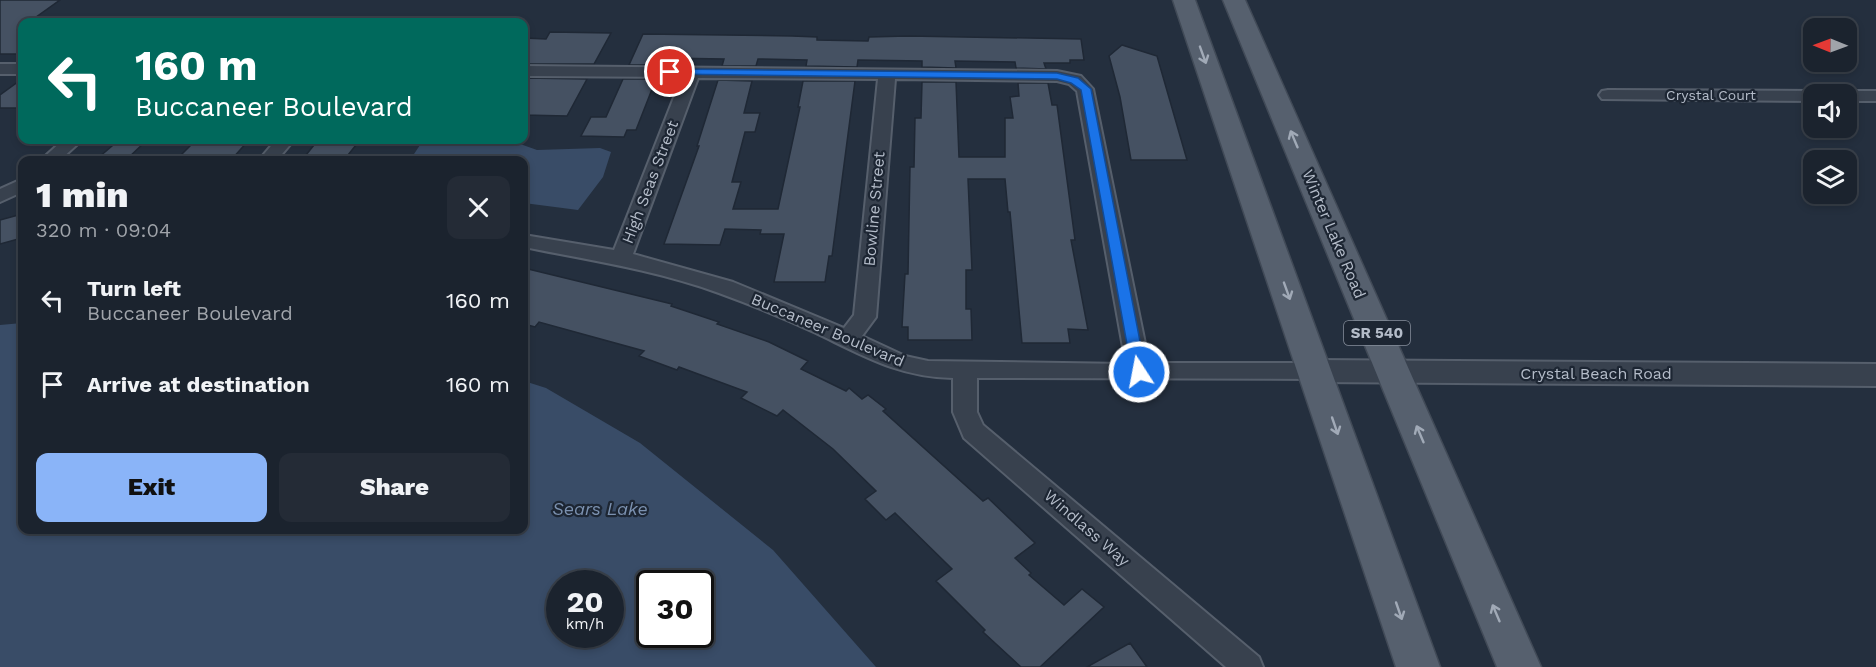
<!DOCTYPE html>
<html lang="en">
<head>
<meta charset="utf-8">
<style>
	:root { --surface:#1b232e; --page:#242b36; --text:#f1f3f6; --muted:#a0a4aa; --line:#39404a; --accent:#8ab4f8 }
	body { margin:0; font-family:"Work Sans",sans-serif; background:var(--page); color:var(--text); height:100vh; display:flex; flex-direction:column; font-size:22px; white-space:nowrap }
	* { box-sizing:border-box; margin:0 }
	p { font-size:20px; color:var(--muted) }
	.icon { flex:none; width:33px; height:33px; fill:none; stroke:currentColor; stroke-width:2; stroke-linecap:round; stroke-linejoin:round }
	.map { position:relative; flex:1; overflow:hidden }
	.side { position:absolute; left:18px; top:156px; width:510px; height:378px; display:flex; flex-direction:column; background:var(--surface); border-radius:12px; box-shadow:0 3px 9px #0003,0 0 0 2px var(--line) }
	.side>* { flex:none }
	.guide { position:absolute; left:18px; top:18px; width:510px; height:126px; border-radius:12px; box-shadow:0 3px 9px #0003,0 0 0 2px var(--line); background:#00695c; color:#fff; overflow:hidden }
	.needle { width:39px; rotate:271deg }
	.controls { position:absolute; left:1803px; top:18px; display:grid; gap:12px }
	.controls a { display:grid; place-items:center; width:54px; height:54px; border-radius:12px; background:var(--surface); box-shadow:0 3px 9px #0003,0 0 0 2px var(--line); font-size:30px }
	.speed { position:absolute; left:546px; top:570px; display:flex; gap:12px; font-size:30px; font-weight:700; text-align:center }
	.speed>* { display:grid; place-content:center; width:78px; height:78px; border-radius:50%; background:var(--surface); box-shadow:0 3px 9px #0003,0 0 0 2px var(--line); line-height:1 }
	.speed small { font-size:15px; font-weight:400 }
	.speed .limit { border:3px solid #111; border-radius:9px; background:#fff; color:#111 }
	.pin { position:absolute; display:grid; place-items:center; width:51px; height:51px; color:#fff; margin:-26px; border:3px solid #fff; border-radius:50%; box-shadow:0 2px 6px #0007 }
	.me { position:absolute; width:66px; margin:-33px; rotate:349deg; stroke-linejoin:round; filter:drop-shadow(0 0 4px #0008) }
	.turn { display:flex; align-items:center; gap:21px; height:126px; padding:0 18px; font-size:27px }
	.turn .icon { width:78px; height:78px; stroke-width:2.5 }
	.turn b { display:block; font-size:42px; line-height:51px }
	.round { display:grid; place-items:center; flex:none; width:63px; height:63px; border-radius:12px; background:var(--page) }
	.headline { display:flex; align-items:center; justify-content:space-between; height:102px; padding:0 18px }
	h1 { font-size:36px; font-weight:800; line-height:45px }
	.cta { display:flex; gap:12px; margin-top:auto; padding:12px 18px }
	.cta a { flex:1; height:69px; border-radius:12px; background:var(--accent); color:#111; font-size:24px; font-weight:800; line-height:69px; text-align:center }
	.cta a+a { background:var(--page); color:var(--text) }
	ul { padding:0; list-style:none }
	li { display:flex; align-items:center; gap:18px; height:84px; padding:0 18px }
	li div { flex:1 }
	li b { display:block; font-size:22px }
	li em { font-style:normal }
	.map>svg:first-child { display:block }
	.water { fill:#394c67; fill-rule:evenodd }
	.building { fill:#455162; stroke:#1f2835; stroke-width:1.5 }
	.lines { fill:none; stroke-linecap:round; stroke-linejoin:round }
	.minor-casing { stroke:#565f6c; stroke-width:4 }
	.tertiary-casing { stroke:#565f6c; stroke-width:4 }
	.primary-casing { stroke:#414a57; stroke-width:3 }
	.minor { fill:#38414e; fill-rule:evenodd }
	.tertiary { fill:#38414e; fill-rule:evenodd }
	.primary { fill:#56606e; fill-rule:evenodd }
	.oneway { stroke:#a1aab7 }
	.route { fill:#1a73e8; stroke:#114b97; stroke-width:1.5 }
	.labels { text-anchor:middle; dominant-baseline:central; stroke-width:4.5; stroke-linejoin:round; paint-order:stroke }
	.far-street-label { font-size:14px; fill:#b4bcc9; stroke:#1d2633 }
	.shield { fill:#1d2633; stroke:#878f9c; stroke-width:1.5 }
	.shield-label { font-size:15px; font-weight:bold; fill:#b4bcc9 }
	.street-label { font-size:16px; fill:#b4bcc9; stroke:#1d2633 }
	.water-label { font-size:18px; font-style:italic; fill:#7c92b1; stroke:#1d2633 }
</style>
</head>
<body>
<div class="map">
<svg width="1876" height="667" viewBox="0 0 1876 667">
	<rect width="100%" height="100%" fill="#242f3e"/>
	<path class="water" d="M 431,140 L 509,140 L 537,150 L 600,148 L 611,152 L 603,177 L 578,210 L 524,203 L 524,160 L 410,160 L 420,145 Z
		M 22,323 L 22,530 L 524,530 L 524,381 L 546,388 L 640,443 L 773,550 L 876,667 L 0,667 L 0,325 ZM 560,584 L 610,584 L 610,634 L 560,634 ZM 650,584 L 700,584 L 700,634 L 650,634 Z"/>
	<path class="building" d="M 0,0 L 60,0 L 29,22 L 22,22 L 22,54 L 0,54 Z
		M 550,32 L 611,33 L 594,64 L 524,64 L 524,38 L 546,39 Z
		M 643,34 L 792,36 L 817,37 L 817,40 L 868,41 L 869,37 L 908,36 L 1081,39 L 1084,60 L 1070,60 L 1070,63 L 1044,63 L 1046,69 L 1016,68 L 1015,62 L 955,61 L 956,68 L 922,67 L 922,61 L 858,60 L 857,67 L 806,66 L 807,60 L 758,59 L 756,66 L 722,66 L 724,59 L 664,58 L 662,65 L 629,65 Z
		M 1122,45 L 1157,56 L 1187,160 L 1131,160 L 1120,97 L 1109,56 Z
		M 524,78 L 587,79 L 567,116 L 524,115 Z
		M 22,79 L 22,108 L 0,108 L 0,95 Z
		M 623,79 L 656,79 L 636,130 L 627,130 L 624,137 L 581,136 L 591,117 L 606,117 Z
		M 718,80 L 752,81 L 744,113 L 760,113 L 755,132 L 745,132 L 732,182 L 741,182 L 733,209 L 778,209 L 800,107 L 798,107 L 803,81 L 855,81 L 832,256 L 829,256 L 825,282 L 774,282 L 784,234 L 760,234 L 761,230 L 725,229 L 720,245 L 664,244 L 699,146 L 697,146 Z
		M 922,82 L 956,82 L 959,157 L 1005,157 L 1005,118 L 1013,118 L 1010,97 L 1019,96 L 1018,83 L 1048,83 L 1052,105 L 1057,105 L 1075,240 L 1071,240 L 1088,330 L 1068,329 L 1070,343 L 1022,343 L 1010,212 L 1008,212 L 1005,179 L 968,179 L 972,270 L 966,270 L 966,309 L 971,309 L 972,340 L 908,340 L 908,327 L 902,327 L 903,309 L 905,274 L 908,274 L 910,167 L 914,167 L 915,118 L 921,118 Z
		M 119,140 L 147,140 L 127,159 L 98,158 Z
		M 196,140 L 249,140 L 231,160 L 176,160 Z
		M 318,140 L 360,140 L 344,160 L 302,160 Z
		M 22,214 L 22,238 L 0,244 L 0,220 Z
		M 524,268 L 672,304 L 671,306 L 719,322 L 717,324 L 769,342 L 808,361 L 801,369 L 846,391 L 849,388 L 862,399 L 868,395 L 886,409 L 883,411 L 983,501 L 988,498 L 1035,543 L 1015,558 L 1031,573 L 1029,575 L 1064,605 L 1082,589 L 1104,607 L 1040,667 L 1021,667 L 983,632 L 985,630 L 936,581 L 952,569 L 895,513 L 886,520 L 865,499 L 876,491 L 833,449 L 783,410 L 777,416 L 741,398 L 747,392 L 679,367 L 677,370 L 639,356 L 644,351 L 539,322 L 535,327 L 524,324 Z
		M 1130,643 L 1147,667 L 1087,667 Z"/>
	<g class="lines">
		<g class="minor-casing">
			<path id="minor" d="M 0,64 L 22,64 L 22,74 L 0,74 Z
				M 524,66 L 1057,71 L 1081,76 L 1093,89 L 1149,363 L 1315,363 L 1323,365 L 1327,371 L 1323,377 L 1315,379 L 977,378 L 977,412 L 983,425 L 1259,657 L 1263,667 L 1226,667 L 964,438 L 953,412 L 953,378 C 899,377 864,356 816,333 C 784,318 752,305 719,293 C 656,270 589,260 524,247 L 524,235 L 614,250 L 682,77 L 524,76 ZM 698,78 L 878,79 L 854,315 L 844,328 L 733,282 L 633,254 ZM 895,79 L 1057,81 L 1069,84 L 1077,91 L 1126,364 L 928,361 L 905,356 L 862,336 L 876,317 Z
				M 1608,90 L 1814,91 L 1821,94 L 1814,94 L 1814,101 L 1602,99 L 1599,95 L 1602,91 Z
				M 1846,91 L 1876,91 L 1876,101 L 1846,101 L 1846,94 L 1839,94 Z
				M 63,140 L 82,140 L 60,160 L 41,160 Z
				M 276,140 L 294,140 L 277,160 L 259,160 Z
				M 22,179 L 22,192 L 0,202 L 0,189 Z"/>
		</g>
		<g class="tertiary-casing">
			<path id="tertiary" d="M 1315,360 L 1876,364 L 1876,386 L 1315,382 L 1305,379 L 1300,371 L 1305,363 Z"/>
		</g>
		<g class="primary-casing">
			<path id="primary" d="M 1173,0 L 1195,0 L 1440,667 L 1396,667 Z
				M 1223,0 L 1245,0 L 1541,667 L 1497,667 Z"/>
		</g>
		<use href="#minor" class="minor"/>
		<use href="#tertiary" class="tertiary"/>
		<use href="#primary" class="primary"/>
	</g>
	<defs><path id="oneway-shaft" d="M-6 0H5M1.5-3L5.5 0L1.5 3" fill="none" stroke-width="1.6" stroke-linecap="round" stroke-linejoin="round" transform="scale(1.5)"/></defs>
	<g class="oneway">
		<use href="#oneway-shaft" transform="translate(1203 55) rotate(70)"/>
		<use href="#oneway-shaft" transform="translate(1294 139) rotate(-113)"/>
		<use href="#oneway-shaft" transform="translate(1287 291) rotate(70)"/>
		<use href="#oneway-shaft" transform="translate(1335 426) rotate(71)"/>
		<use href="#oneway-shaft" transform="translate(1420 434) rotate(-113)"/>
		<use href="#oneway-shaft" transform="translate(1399 611) rotate(71)"/>
		<use href="#oneway-shaft" transform="translate(1496 613) rotate(-113)"/>
	</g>
	<path class="route" d="M 670,69 L 1057,73 L 1078,78 L 1091,89 L 1146,372 L 1144,376 L 1139,377 L 1132,372 L 1081,90 L 1071,83 L 1057,79 L 667,74 L 665,72 Z"/>
	<g class="labels">
		<g class="far-street-label">
			<text x="1711" y="95">Crystal Court</text>
		</g>
		<rect class="shield" x="1344" y="321" width="66" height="24" rx="4.5"/>
		<g class="shield-label">
			<text x="1377" y="333">SR 540</text>
		</g>
		<g class="street-label">
			<text transform="translate(650 182) rotate(-69)">High Seas Street</text>
			<text transform="translate(874 209) rotate(-85)">Bowline Street</text>
			<text transform="translate(1334 234) rotate(67)">Winter Lake Road</text>
			<text transform="translate(828 330) rotate(23)">Buccaneer Boulevard</text>
			<text x="1596" y="373">Crystal Beach Road</text>
			<text transform="translate(1087 528) rotate(41)">Windlass Way</text>
		</g>
		<g class="water-label">
			<text x="600" y="508">Sears Lake</text>
		</g>
	</g>
</svg>
<div class="controls">
<a><svg class="needle" viewBox="-14 -14 28 28"><path d="M0-13l5 13h-10z" fill="#e53935"/><path d="M0 13l5-13h-10z" fill="#a0a4aa"/></svg></a>
<a><svg class="icon" aria-label="sound" viewBox="0 0 24 24"><path d="M4 9h4l5-4v14l-5-4H4zM17 9q2 3 0 6"/></svg></a>
<a><svg class="icon" aria-label="layers" viewBox="0 0 24 24"><path d="M12 4l9 5-9 5-9-5zM3 14l9 5 9-5"/></svg></a>
</div>
<div class="speed"><div>20<small>km/h</small></div><div class="limit">30</div></div>
<div class="pin" style="left:670px;top:72px;background:#d93025"><svg class="icon" aria-label="arrive" viewBox="0 0 24 24"><path d="M6 21V4h12l-3 4 3 4H6"/></svg></div>
<svg class="me" style="left:1139px;top:372px" viewBox="-20 -20 40 40"><circle r="17" fill="#1a73e8" stroke="#fff" stroke-width="3"/><path d="M0-11L8 9 0 5-8 9z" fill="#fff"/></svg>
<div class="guide">
<div class="turn"><svg class="icon" aria-label="left" viewBox="0 0 24 24"><path d="M17 20v-9H6M10 6l-5 5 5 5"/></svg><div><b>160 m</b>Buccaneer Boulevard</div></div>
</div>
<section class="side">
<div class="headline"><div><h1>1 min</h1><p>320 m · 09:04</p></div><a class="round"><svg class="icon" aria-label="close" viewBox="0 0 24 24"><path d="M6 6l12 12M18 6L6 18"/></svg></a></div>
<ul>
<li><svg class="icon" aria-label="left" viewBox="0 0 24 24"><path d="M17 20v-9H6M10 6l-5 5 5 5"/></svg><div><b>Turn left</b><p>Buccaneer Boulevard</p></div><em>160 m</em></li>
<li><svg class="icon" aria-label="arrive" viewBox="0 0 24 24"><path d="M6 21V4h12l-3 4 3 4H6"/></svg><div><b>Arrive at destination</b></div><em>160 m</em></li>
</ul>
<div class="cta"><a>Exit</a><a>Share</a></div>
</section>
</div>
</body>
</html>
